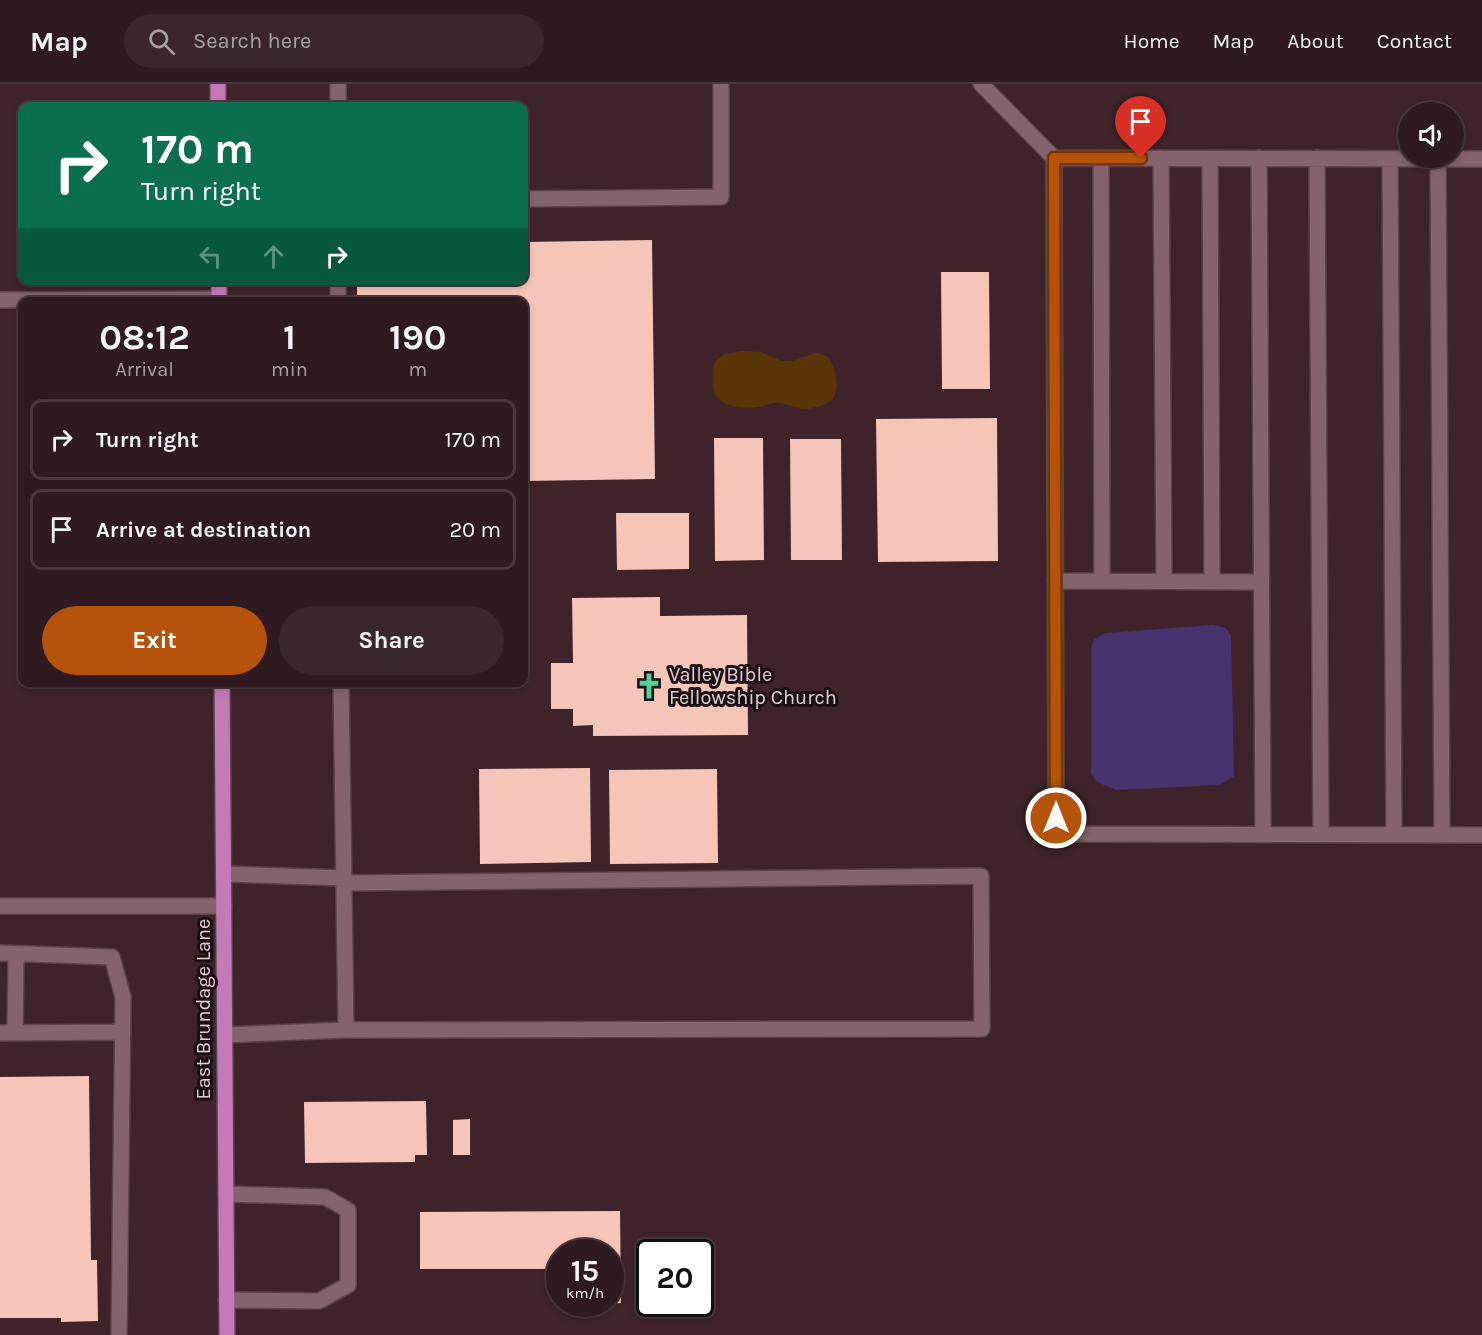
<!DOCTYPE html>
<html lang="en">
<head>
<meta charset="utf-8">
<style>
	:root { --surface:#2e1a20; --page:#3a272d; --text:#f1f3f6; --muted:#a7a1a5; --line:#49383e; --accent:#b45309 }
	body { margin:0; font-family:Karla,sans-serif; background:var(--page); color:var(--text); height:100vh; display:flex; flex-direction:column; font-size:22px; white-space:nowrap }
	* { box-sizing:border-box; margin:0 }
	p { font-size:20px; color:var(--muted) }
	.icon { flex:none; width:33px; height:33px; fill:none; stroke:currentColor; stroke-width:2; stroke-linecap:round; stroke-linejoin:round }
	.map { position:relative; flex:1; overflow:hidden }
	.panel { position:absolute; left:18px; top:213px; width:510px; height:390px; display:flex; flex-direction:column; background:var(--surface); border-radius:12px; box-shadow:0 3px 9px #0003,0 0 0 2px var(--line) }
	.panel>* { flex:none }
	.guide { position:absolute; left:18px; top:18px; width:510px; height:183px; border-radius:12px; box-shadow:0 3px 9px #0003,0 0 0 2px var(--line); background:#0b6e4f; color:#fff; overflow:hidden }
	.buttons { position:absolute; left:1398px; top:18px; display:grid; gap:12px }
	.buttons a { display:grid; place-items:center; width:66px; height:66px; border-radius:50%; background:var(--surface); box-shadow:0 3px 9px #0003,0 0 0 2px var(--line); font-size:30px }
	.speed { position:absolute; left:546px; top:1155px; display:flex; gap:12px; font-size:30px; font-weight:700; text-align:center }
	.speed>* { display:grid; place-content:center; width:78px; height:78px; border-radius:50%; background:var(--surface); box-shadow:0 3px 9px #0003,0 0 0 2px var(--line); line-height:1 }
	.speed small { font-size:15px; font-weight:400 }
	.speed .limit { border:3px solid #111; border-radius:9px; background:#fff; color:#111 }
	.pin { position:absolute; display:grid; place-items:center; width:51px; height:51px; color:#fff; margin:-62px -26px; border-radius:50% 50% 50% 0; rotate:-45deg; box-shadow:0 0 6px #0007 }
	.pin .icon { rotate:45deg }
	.me { position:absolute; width:66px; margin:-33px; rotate:0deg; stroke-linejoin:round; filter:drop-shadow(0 0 4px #0008) }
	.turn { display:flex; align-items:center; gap:21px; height:126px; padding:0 24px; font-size:27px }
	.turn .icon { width:78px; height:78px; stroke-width:2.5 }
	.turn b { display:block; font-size:42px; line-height:51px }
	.lanes { display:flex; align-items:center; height:57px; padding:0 24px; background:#0003; justify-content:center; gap:30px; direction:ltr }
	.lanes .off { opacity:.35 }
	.eta { display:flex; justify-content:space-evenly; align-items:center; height:102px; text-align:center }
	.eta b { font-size:36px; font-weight:700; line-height:42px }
	.action { display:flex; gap:12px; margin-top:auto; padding:12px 24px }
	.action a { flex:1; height:69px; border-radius:36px; background:var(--accent); color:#fff; font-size:24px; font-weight:700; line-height:69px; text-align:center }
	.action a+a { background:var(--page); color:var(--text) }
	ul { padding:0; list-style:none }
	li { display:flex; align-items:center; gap:18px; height:81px; margin:0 12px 9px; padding:0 12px; border:3px solid var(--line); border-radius:12px }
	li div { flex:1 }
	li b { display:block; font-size:22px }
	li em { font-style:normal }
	header { display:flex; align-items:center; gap:36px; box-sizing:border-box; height:84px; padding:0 30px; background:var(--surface); border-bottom:2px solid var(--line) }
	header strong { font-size:28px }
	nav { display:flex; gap:33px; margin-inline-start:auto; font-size:21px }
	.search { width:420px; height:54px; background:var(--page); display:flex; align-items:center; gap:15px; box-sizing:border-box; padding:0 21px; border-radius:33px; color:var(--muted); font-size:22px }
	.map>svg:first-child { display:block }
	.green { fill:#5a3507 }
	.water { fill:#47336d }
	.building { fill:#f5c5b9 }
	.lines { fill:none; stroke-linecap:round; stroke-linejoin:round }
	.minor-casing { stroke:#594249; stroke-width:18 }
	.major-casing { stroke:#594249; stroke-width:18 }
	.minor { stroke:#84646c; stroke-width:15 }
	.major { stroke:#c679b8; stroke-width:15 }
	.route-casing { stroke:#753606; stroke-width:15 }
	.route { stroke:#b45309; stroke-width:10 }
	.labels { text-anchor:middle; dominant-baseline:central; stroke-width:6; stroke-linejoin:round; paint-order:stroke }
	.poi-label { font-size:20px; fill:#e1ced3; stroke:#1d1014; text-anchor:start }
	.street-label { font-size:20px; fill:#e1ced3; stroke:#1d1014 }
</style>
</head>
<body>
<header>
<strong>Map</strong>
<div class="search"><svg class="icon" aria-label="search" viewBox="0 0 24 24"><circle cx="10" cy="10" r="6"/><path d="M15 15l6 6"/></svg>Search here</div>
<nav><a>Home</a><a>Map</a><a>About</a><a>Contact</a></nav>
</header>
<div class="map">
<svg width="1482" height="1251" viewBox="0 0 1482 1251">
	<rect width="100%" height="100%" fill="#3e232a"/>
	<path class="green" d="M 743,267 L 761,268 L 782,277 L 792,277 L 815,269 L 827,272 C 835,282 841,302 833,315 C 829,320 814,324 807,325 C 797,326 790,320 780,319 C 772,318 766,322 758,323 C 746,325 722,323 715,311 C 713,305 713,295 713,288 C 714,270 729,269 743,267 Z"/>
	<path class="water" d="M 1213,541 L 1226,544 L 1231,552 L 1234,692 L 1220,701 L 1116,706 L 1097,698 L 1091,690 L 1091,563 L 1094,556 L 1105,549 Z"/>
	<path class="building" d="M 652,156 L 655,395 L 524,397 L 524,218 L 357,218 L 357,196 L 524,196 L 524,158 Z
		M 941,188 L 989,188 L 990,305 L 942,305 Z
		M 997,334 L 998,477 L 878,478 L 876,335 Z
		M 714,354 L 763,354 L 764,476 L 715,477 Z
		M 790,355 L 841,355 L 842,476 L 791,476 Z
		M 616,429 L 689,429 L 689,485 L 617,486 Z
		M 660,513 L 660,532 L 747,531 L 748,651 L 593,652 L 593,641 L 573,642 L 573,625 L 551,625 L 551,579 L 573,579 L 572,514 Z
		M 590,684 L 591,778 L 480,780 L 479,685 Z
		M 717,685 L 718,779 L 610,780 L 609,686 Z
		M 89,992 L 91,1176 L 97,1176 L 98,1237 L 61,1238 L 61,1234 L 0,1234 L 0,993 Z
		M 426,1017 L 427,1071 L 415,1071 L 415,1078 L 305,1079 L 304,1018 Z
		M 470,1035 L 470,1071 L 453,1071 L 453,1036 Z
		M 620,1127 L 621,1219 L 610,1220 L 610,1168 L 560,1168 L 560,1185 L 420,1185 L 420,1128 Z"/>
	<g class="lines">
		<g class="minor-casing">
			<path id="minor" d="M 338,0 L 338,22
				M 981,0 L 1054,74 L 1056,734 L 1069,750 L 1482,751
				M 1054,74 L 1482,75
				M 1101,74 L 1102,497
				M 1161,74 L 1164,497
				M 1259,74 L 1263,750
				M 1317,74 L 1321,750
				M 1210,75 L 1212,497
				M 1390,75 L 1394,750
				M 1438,75 L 1442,751
				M 524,115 L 721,113 L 721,0
				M 338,196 L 338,218
				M 0,216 L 219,215
				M 1055,497 L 1261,498
				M 341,598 L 346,946
				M 224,790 L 344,794
				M 0,822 L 224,822
				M 0,869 L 112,873 L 123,913 L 119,1251
				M 0,949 L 123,948
				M 15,949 L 16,870
				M 225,951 L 346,946 L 982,945 L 981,792 L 344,799
				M 226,1110 L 325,1113 L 348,1126 L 348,1201 L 319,1217 L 226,1216"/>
		</g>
		<g class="major-casing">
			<path id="major" d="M 218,0 L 218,22
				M 219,196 L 219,218
				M 222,598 L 227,1251"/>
		</g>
		<use href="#minor" class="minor"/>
		<use href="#major" class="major"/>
	</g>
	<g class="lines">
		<g class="route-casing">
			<path id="route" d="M 1056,734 L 1054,74 L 1141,74"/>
		</g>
		<use href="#route" class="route"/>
	</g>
	<defs>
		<g id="church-bare" transform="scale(2.07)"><path d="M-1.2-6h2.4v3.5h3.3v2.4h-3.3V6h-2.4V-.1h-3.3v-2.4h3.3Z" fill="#4ed39a" stroke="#1d1014" stroke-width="2.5" paint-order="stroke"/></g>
	</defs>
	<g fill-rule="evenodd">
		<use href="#church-bare" x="649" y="602"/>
	</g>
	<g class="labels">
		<g class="poi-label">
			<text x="669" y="590">Valley Bible<tspan x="669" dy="23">Fellowship Church</tspan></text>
		</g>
		<g class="street-label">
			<text transform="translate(203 925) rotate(-90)">East Brundage Lane</text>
		</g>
	</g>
</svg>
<div class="buttons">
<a><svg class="icon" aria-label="sound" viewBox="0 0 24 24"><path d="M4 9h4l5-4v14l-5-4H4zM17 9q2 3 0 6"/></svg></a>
</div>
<div class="speed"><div>15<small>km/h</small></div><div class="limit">20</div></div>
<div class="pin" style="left:1141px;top:74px;background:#d93025"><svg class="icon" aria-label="arrive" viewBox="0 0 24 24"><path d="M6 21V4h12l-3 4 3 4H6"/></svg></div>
<svg class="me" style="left:1056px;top:734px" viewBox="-20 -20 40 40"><circle r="17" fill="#b45309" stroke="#fff" stroke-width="3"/><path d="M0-11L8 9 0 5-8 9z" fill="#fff"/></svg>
<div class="guide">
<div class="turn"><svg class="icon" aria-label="right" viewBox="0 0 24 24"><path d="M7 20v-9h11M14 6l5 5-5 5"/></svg><div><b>170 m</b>Turn right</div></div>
<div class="lanes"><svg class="icon off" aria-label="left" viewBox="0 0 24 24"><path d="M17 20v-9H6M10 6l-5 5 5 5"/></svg><svg class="icon off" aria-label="ahead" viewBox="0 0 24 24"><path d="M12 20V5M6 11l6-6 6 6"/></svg><svg class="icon" aria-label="right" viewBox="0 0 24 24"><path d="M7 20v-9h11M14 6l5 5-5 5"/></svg></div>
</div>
<section class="panel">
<div class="eta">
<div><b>08:12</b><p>Arrival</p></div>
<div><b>1</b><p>min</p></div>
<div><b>190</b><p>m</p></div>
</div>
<ul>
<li><svg class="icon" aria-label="right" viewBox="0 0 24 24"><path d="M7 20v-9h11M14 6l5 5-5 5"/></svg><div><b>Turn right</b></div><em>170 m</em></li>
<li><svg class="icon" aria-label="arrive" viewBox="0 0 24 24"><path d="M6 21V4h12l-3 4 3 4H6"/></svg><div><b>Arrive at destination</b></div><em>20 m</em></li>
</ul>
<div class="action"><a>Exit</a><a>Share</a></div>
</section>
</div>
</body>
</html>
